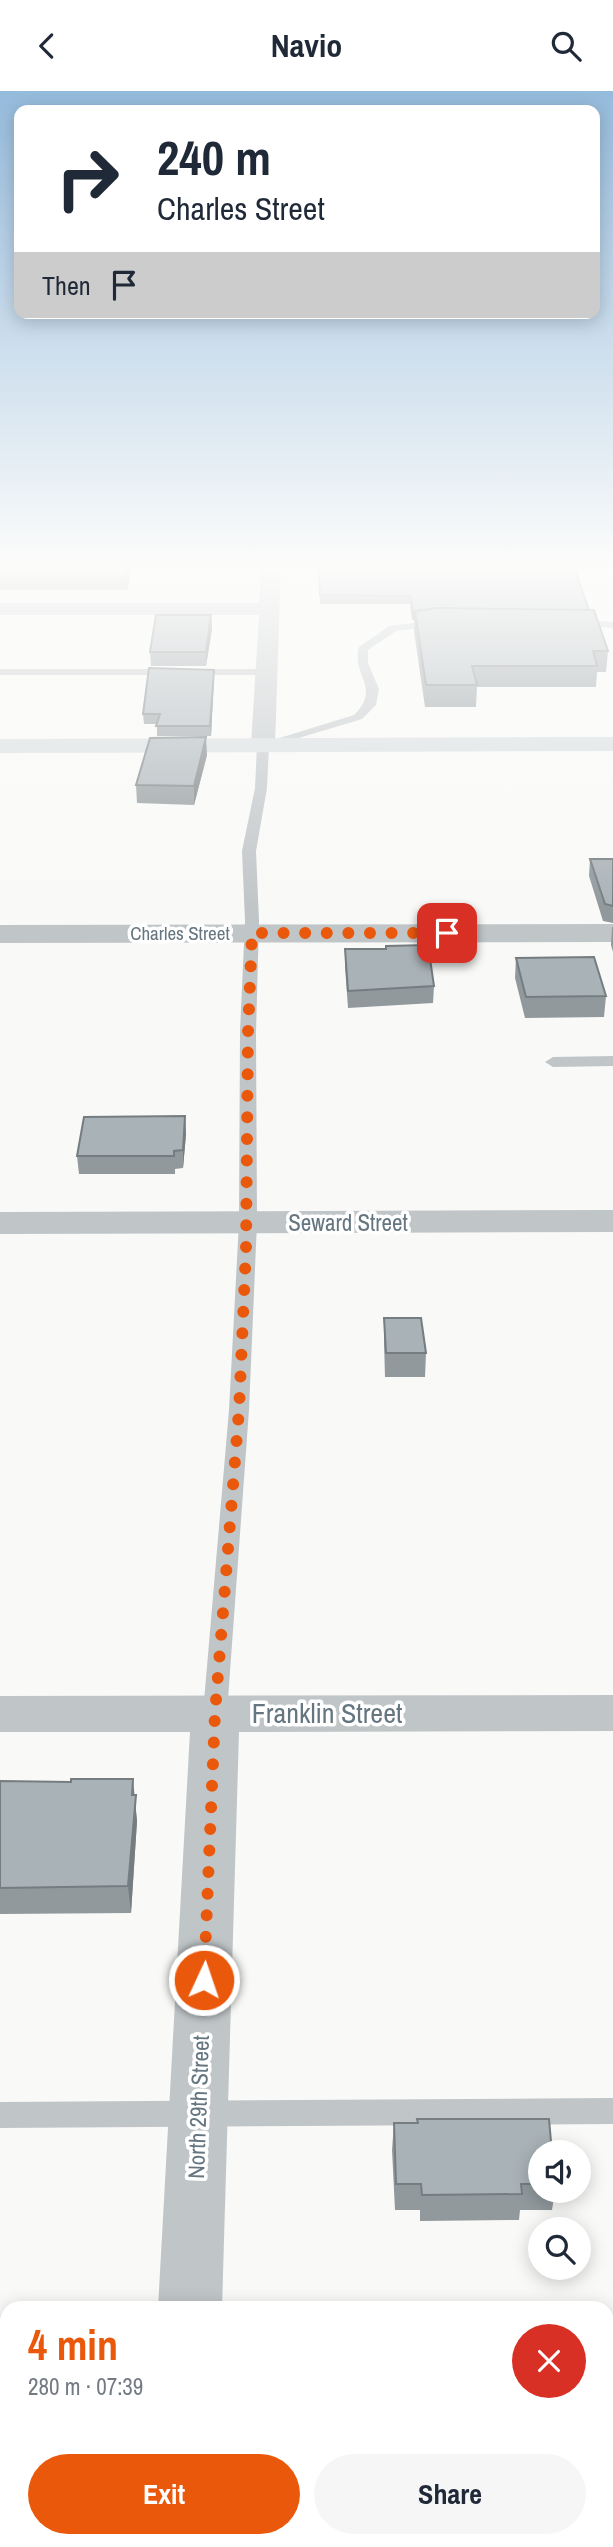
<!DOCTYPE html>
<html lang="en">
<head>
<meta charset="utf-8">
<style>
	:root { --surface:#fff; --page:#f6f6f7; --text:#1f2937; --muted:#747a83; --accent:#ea580c }
	body { margin:0; font-family:"Archivo Narrow",sans-serif; background:var(--page); color:var(--text); height:100vh; display:flex; flex-direction:column; font-size:26px; white-space:nowrap }
	* { box-sizing:border-box; margin:0 }
	p { font-size:23px; color:var(--muted) }
	.icon { flex:none; width:38px; height:38px; fill:none; stroke:currentColor; stroke-width:2; stroke-linecap:round; stroke-linejoin:round }
	.map { position:relative; flex:1; overflow:hidden }
	.drawer { position:absolute; left:0px; top:2210px; width:614px; height:247px; display:flex; flex-direction:column; background:var(--surface); border-radius:21px 21px 0 0; box-shadow:0 4px 18px #0003 }
	.drawer>* { flex:none }
	.guide { position:absolute; left:14px; top:14px; width:586px; height:214px; border-radius:14px; box-shadow:0 4px 18px #0003; background:#fff; color:var(--text); overflow:hidden }
	.controls { position:absolute; left:528px; top:2049px; display:grid; gap:14px }
	.controls a { display:grid; place-items:center; width:63px; height:63px; border-radius:50%; background:var(--surface); box-shadow:0 4px 18px #0003; font-size:35px }
	.pin { position:absolute; display:grid; place-items:center; width:60px; height:60px; color:#fff; margin:-30px; border-radius:14px; box-shadow:0 4px 10px #0006 }
	.me { position:absolute; width:77px; margin:-38px; rotate:3deg; stroke-linejoin:round; filter:drop-shadow(0 0 5px #0008) }
	.turn { display:flex; align-items:center; gap:24px; height:147px; padding:0 28px; font-size:32px }
	.turn .icon { width:91px; height:91px; stroke-width:2.5 }
	.turn b { display:block; font-size:49px; line-height:60px }
	.then { display:flex; align-items:center; height:66px; padding:0 28px; background:#0003; gap:14px; font-size:26px }
	.round { display:grid; place-items:center; flex:none; width:74px; height:74px; border-radius:37px; background:var(--page) }
	.head { display:flex; align-items:center; justify-content:space-between; height:119px; padding:0 28px }
	h1 { font-size:42px; font-weight:700; line-height:52px; color:var(--accent) }
	.cta { display:flex; gap:14px; margin-top:auto; padding:14px 28px }
	.cta a { flex:1; height:80px; border-radius:42px; background:var(--accent); color:#fff; font-size:28px; font-weight:700; line-height:80px; text-align:center }
	.cta a+a { background:var(--page); color:var(--text) }
	header { display:flex; justify-content:space-between; align-items:center; height:91px; padding:0 28px; background:var(--surface); font-size:32px; font-weight:700 }
	.map>svg:first-child { display:block }
	.lines { fill:none; stroke-linecap:round; stroke-linejoin:round }
	.lane { fill:#c0c5c8; fill-rule:evenodd }
	.street { fill:#c0c5c8; fill-rule:evenodd }
	.secondary { fill:#d6dbde; fill-rule:evenodd }
	.wall { fill:#91999d }
	.shaded-wall { fill:#767d80 }
	.building { fill:#a9b2b7; stroke:#767d80; stroke-width:2 }
	.route { stroke:#ea580c; stroke-width:12; stroke-dasharray:0 21.6 }
	.labels { text-anchor:middle; dominant-baseline:central; stroke-width:7; stroke-linejoin:round; paint-order:stroke }
	.far-street-label { font-size:19px; fill:#657680; stroke:#fff }
	.street-label { font-size:23px; fill:#657680; stroke:#fff }
	.near-street-label { font-size:28px; fill:#657680; stroke:#fff }
</style>
</head>
<body>
<header><svg class="icon" aria-label="back" viewBox="0 0 24 24"><path d="M15 5l-7 7 7 7"/></svg>Navio<svg class="icon" aria-label="search" viewBox="0 0 24 24"><circle cx="10" cy="10" r="6"/><path d="M15 15l6 6"/></svg></header>
<div class="map">
<svg width="613" height="2456" viewBox="0 0 613 2456">
	<rect width="100%" height="100%" fill="#f9f9f7"/>
	<g class="lines">
		<path class="lane" d="M 438,529 L 443,532 L 442,534 L 396,540 L 368,559 L 368,572 L 379,598 L 376,614 L 362,628 L 269,656 L 267,697 L 256,760 L 259,830 L 256,941 L 257,1131 L 249,1319 L 227,1622 L 224,1628 L 215,1631 L 206,1628 L 203,1622 L 229,1319 L 239,1131 L 240,941 L 245,830 L 242,760 L 255,697 L 257,654 L 354,624 C 382,596 351,585 359,556 L 389,535 Z
			M 573,529 L 613,531 L 613,537 L 569,534 L 568,532 Z
			M 0,578 L 266,578 L 271,581 L 266,584 L 0,584 Z
			M 613,965 L 613,975 L 553,976 L 545,971 L 553,966 Z
			M 613,2007 L 613,2033 L 0,2037 L 0,2011 Z"/>
		<path class="street" d="M 261,474 L 281,474 L 275,654 L 271,659 L 255,659 L 251,654 L 259,524 L 0,524 L 0,512 L 259,512 Z
			M 613,833 L 613,851 L 0,852 L 0,834 Z
			M 613,1119 L 613,1141 L 0,1143 L 0,1121 Z
			M 613,1604 L 613,1640 L 239,1641 L 222,2217 L 158,2217 L 190,1641 L 0,1641 L 0,1605 Z
			M 145,2450 L 215,2450 L 215,2456 L 145,2456 Z"/>
		<path class="secondary" d="M 613,646 L 613,660 L 0,662 L 0,648 Z"/>
	</g>
	<path class="wall" d="M 0,474 L 132,474 L 127,499 L 0,499 Z
		M 319,474 L 589,519 L 608,560 L 606,581 L 597,581 L 596,596 L 477,596 L 476,616 L 425,616 L 414,540 L 414,529 L 412,529 L 410,513 L 320,513 Z
		M 211,524 L 212,538 L 206,575 L 151,575 L 150,561 Z
		M 214,579 L 211,645 L 157,645 L 157,633 L 144,633 L 143,623 Z
		M 207,664 L 194,714 L 137,712 L 136,694 Z
		M 590,768 L 613,768 L 613,832 L 603,830 L 589,785 Z
		M 612,836 L 613,836 L 613,861 L 611,854 Z
		M 345,858 L 434,895 L 433,912 L 348,917 L 345,875 Z
		M 516,867 L 606,905 L 604,926 L 525,927 L 515,887 Z
		M 185,1025 L 186,1043 L 183,1077 L 175,1078 L 175,1083 L 79,1083 L 77,1065 Z
		M 384,1227 L 426,1262 L 425,1286 L 385,1286 L 384,1251 Z
		M 0,1690 L 134,1704 L 137,1730 L 131,1822 L 0,1823 Z
		M 394,2032 L 541,2062 L 541,2100 L 555,2100 L 552,2119 L 520,2119 L 519,2129 L 420,2130 L 420,2119 L 395,2119 L 392,2059 Z
		M 353,2450 L 435,2450 L 435,2456 L 353,2454 Z"/>
	<path class="shaded-wall" d="M 129,474 L 132,474 L 127,499 L 126,486 Z
		M 415,520 L 414,529 L 412,529 L 413,521 Z
		M 211,524 L 212,538 L 206,575 L 206,561 Z
		M 214,579 L 214,588 L 211,645 L 210,635 Z
		M 206,646 L 207,664 L 194,714 L 194,695 Z
		M 185,1025 L 186,1043 L 183,1077 L 183,1059 Z
		M 133,1688 L 137,1730 L 131,1822 L 128,1795 Z"/>
	<path class="building" d="M 0,474 L 129,474 L 126,486 L 0,486 Z
		M 319,474 L 573,474 L 589,519 L 436,517 L 413,521 L 410,505 L 320,504 Z
		M 436,517 L 594,519 L 608,560 L 593,560 L 597,575 L 472,575 L 477,594 L 426,594 L 415,520 Z
		M 156,524 L 211,524 L 206,561 L 150,561 Z
		M 149,577 L 214,579 L 210,635 L 156,635 L 160,623 L 143,623 Z
		M 206,646 L 194,695 L 136,694 L 150,647 Z
		M 590,768 L 613,768 L 613,815 L 605,813 Z
		M 428,854 L 434,895 L 348,900 L 345,858 L 386,858 L 386,855 Z
		M 594,866 L 606,905 L 526,906 L 516,867 Z
		M 185,1025 L 183,1059 L 174,1060 L 174,1065 L 77,1065 L 84,1026 Z
		M 384,1227 L 421,1227 L 426,1262 L 386,1262 Z
		M 71,1688 L 133,1688 L 132,1704 L 136,1704 L 128,1795 L 0,1797 L 0,1690 L 71,1691 Z
		M 417,2028 L 549,2028 L 552,2062 L 541,2062 L 541,2093 L 521,2093 L 522,2103 L 422,2104 L 421,2093 L 396,2093 L 394,2032 L 418,2032 Z"/>
	<linearGradient id="sky" x2="0" y2="1"><stop stop-color="#95bbdc"/><stop offset="0.58" stop-color="#fcfcfb"/><stop offset="1" stop-color="#fcfcfb" stop-opacity="0"/></linearGradient>
	<rect width="613" height="818" fill="url(#sky)"/>
	<g class="lines">
		<path class="route" d="M 204,1889 L 215,1622 L 239,1319 L 246,1158 L 248,941 L 252,842 L 447,842"/>
	</g>
	<g class="labels">
		<g class="far-street-label">
			<text x="180" y="842">Charles Street</text>
		</g>
		<g class="street-label">
			<text x="348" y="1131">Seward Street</text>
			<text transform="translate(198 2016) rotate(-88)">North 29th Street</text>
		</g>
		<g class="near-street-label">
			<text x="327" y="1622">Franklin Street</text>
		</g>
	</g>
</svg>
<div class="controls">
<a><svg class="icon" aria-label="sound" viewBox="0 0 24 24"><path d="M4 9h4l5-4v14l-5-4H4zM17 9q2 3 0 6"/></svg></a>
<a><svg class="icon" aria-label="search" viewBox="0 0 24 24"><circle cx="10" cy="10" r="6"/><path d="M15 15l6 6"/></svg></a>
</div>
<div class="pin" style="left:447px;top:842px;background:#d93025"><svg class="icon" aria-label="arrive" viewBox="0 0 24 24"><path d="M6 21V4h12l-3 4 3 4H6"/></svg></div>
<svg class="me" style="left:204px;top:1889px" viewBox="-20 -20 40 40"><circle r="17" fill="#ea580c" stroke="#fff" stroke-width="3"/><path d="M0-11L8 9 0 5-8 9z" fill="#fff"/></svg>
<div class="guide">
<div class="turn"><svg class="icon" aria-label="right" viewBox="0 0 24 24"><path d="M7 20v-9h11M14 6l5 5-5 5"/></svg><div><b>240 m</b>Charles Street</div></div>
<div class="then">Then<svg class="icon" aria-label="arrive" viewBox="0 0 24 24"><path d="M6 21V4h12l-3 4 3 4H6"/></svg></div>
</div>
<section class="drawer">
<div class="head"><div><h1>4 min</h1><p>280 m · 07:39</p></div><a class="round" style="background:#d93025;color:#fff"><svg class="icon" aria-label="close" viewBox="0 0 24 24"><path d="M6 6l12 12M18 6L6 18"/></svg></a></div>
<div class="cta"><a>Exit</a><a>Share</a></div>
</section>
</div>
</body>
</html>
